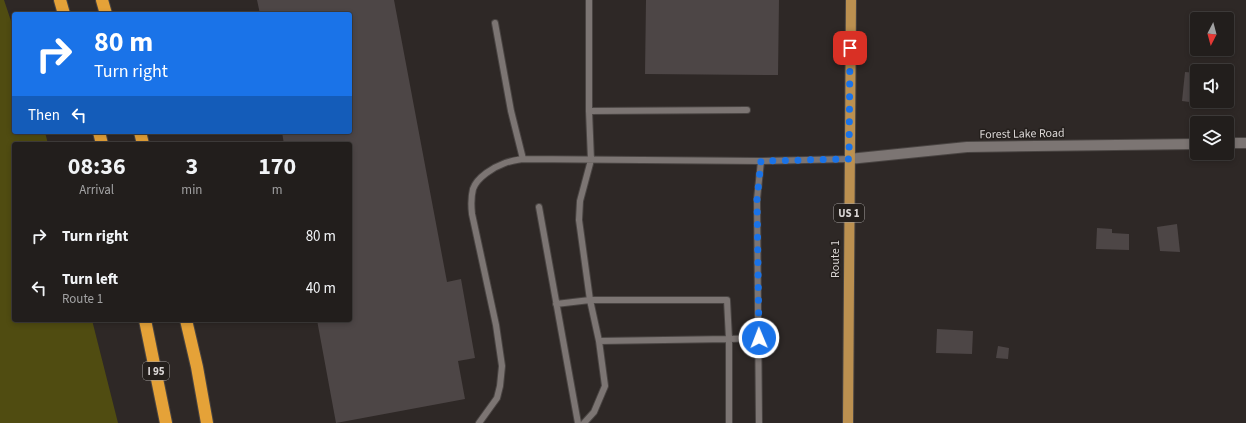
<!DOCTYPE html>
<html lang="en">
<head>
<meta charset="utf-8">
<style>
	:root { --surface:#221e1c; --page:#2a2725; --text:#f1f3f6; --muted:#a2a2a3; --line:#3f3c3b }
	body { margin:0; font-family:"Source Sans 3",sans-serif; background:var(--page); color:var(--text); height:100vh; display:flex; flex-direction:column; font-size:15px; white-space:nowrap }
	* { box-sizing:border-box; margin:0 }
	p { font-size:13px; color:var(--muted) }
	.icon { flex:none; width:22px; height:22px; fill:none; stroke:currentColor; stroke-width:2; stroke-linecap:round; stroke-linejoin:round }
	.map { position:relative; flex:1; overflow:hidden }
	.panel { position:absolute; left:12px; top:142px; width:340px; height:180px; display:flex; flex-direction:column; background:var(--surface); border-radius:4px; box-shadow:0 2px 6px #0003,0 0 0 1px var(--line) }
	.panel>* { flex:none }
	.top-card { position:absolute; left:12px; top:12px; width:340px; height:122px; border-radius:4px; box-shadow:0 2px 6px #0003,0 0 0 1px var(--line); background:#1a73e8; color:#fff; overflow:hidden }
	.needle { width:26px; rotate:186deg }
	.buttons { position:absolute; left:1190px; top:12px; display:grid; gap:8px }
	.buttons a { display:grid; place-items:center; width:44px; height:44px; border-radius:4px; background:var(--surface); box-shadow:0 2px 6px #0003,0 0 0 1px var(--line); font-size:20px }
	.pin { position:absolute; display:grid; place-items:center; width:34px; height:34px; color:#fff; margin:-17px; border-radius:8px; box-shadow:0 2px 6px #0006 }
	.me { position:absolute; width:44px; margin:-22px; rotate:359deg; stroke-linejoin:round; filter:drop-shadow(0 0 3px #0008) }
	.turn { display:flex; align-items:center; gap:14px; height:84px; padding:0 16px; font-size:18px }
	.turn .icon { width:52px; height:52px; stroke-width:2.5 }
	.turn b { display:block; font-size:28px; line-height:34px }
	.then { display:flex; align-items:center; height:38px; padding:0 16px; background:#0003; gap:8px; font-size:15px }
	.eta { display:flex; justify-content:space-evenly; align-items:center; height:68px; text-align:center }
	.eta b { font-size:24px; font-weight:700; line-height:28px }
	ul { padding:0; list-style:none }
	li { display:flex; align-items:center; gap:12px; height:52px; padding:0 16px }
	li div { flex:1 }
	li b { display:block; font-size:15px }
	li em { font-style:normal }
	.map>svg:first-child { display:block }
	.green { fill:#504c11 }
	.building { fill:#4d4646 }
	.lines { fill:none; stroke-linecap:round; stroke-linejoin:round }
	.service-casing { stroke:#494442; stroke-width:8 }
	.minor-casing { stroke:#494442; stroke-width:12 }
	.primary-casing { stroke:#494442; stroke-width:12 }
	.motorway-casing { stroke:#494442; stroke-width:14 }
	.service { stroke:#7c7573; stroke-width:6 }
	.minor { stroke:#7c7573; stroke-width:10 }
	.primary { stroke:#bb9050; stroke-width:10 }
	.motorway { stroke:#e5a238; stroke-width:12 }
	.route { stroke:#1a73e8; stroke-width:7; stroke-dasharray:0 12.6 }
	.labels { text-anchor:middle; dominant-baseline:central; stroke-width:3; stroke-linejoin:round; paint-order:stroke }
	.shield { fill:#241f1c; stroke:#a39f9e; stroke-width:1 }
	.shield-label { font-size:11px; font-weight:bold; fill:#dad6d5 }
	.street-label { font-size:12px; fill:#dad6d5; stroke:#241f1c }
</style>
</head>
<body>
<div class="map">
<svg width="1246" height="423" viewBox="0 0 1246 423">
	<rect width="100%" height="100%" fill="#2e2826"/>
	<path class="green" d="M 0,0 L 4,0 L 14,30 L 14,132 L 45,132 L 48,144 L 14,144 L 14,320 L 92,320 L 118,423 L 0,423 Z"/>
	<path class="building" d="M 257,0 L 394,0 L 447,282 L 461,279 L 475,358 L 458,361 L 465,399 L 336,423 L 317,320 L 350,320 L 350,144 L 284,144 L 282,132 L 350,132 L 350,14 L 260,14 Z
		M 646,0 L 779,0 L 778,75 L 645,74 Z
		M 1185,72 L 1197,73 L 1197,103 L 1182,101 Z
		M 1177,224 L 1180,252 L 1160,251 L 1157,227 Z
		M 1097,228 L 1112,229 L 1112,233 L 1129,234 L 1129,250 L 1096,249 Z
		M 937,329 L 973,331 L 972,354 L 936,353 Z
		M 998,346 L 1009,348 L 1008,359 L 996,358 Z"/>
	<g class="lines">
		<g class="service-casing">
			<path id="service" d="M 495,23 L 511,111 L 523,159
				M 589,111 L 747,110
				M 539,207 L 578,423
				M 556,304 L 590,300 L 599,341
				M 479,423 L 497,398 L 500,386 L 502,366 L 496,325 L 472,214 C 471,205 471,197 473,189 C 477,177 494,167 505,163 C 510,161 517,160 523,159 L 761,161 L 849,159
				M 584,423 L 594,412 L 605,386 L 599,341 L 729,339 L 727,300 L 590,300 L 579,220 L 580,201 L 591,160 L 589,111 L 589,0
				M 729,423 L 729,339 L 759,338
				M 759,423 L 757,199 L 761,161"/>
		</g>
		<g class="minor-casing">
			<path id="minor" d="M 1227,143 L 1246,143
				M 849,159 L 967,147 L 1197,144"/>
		</g>
		<g class="primary-casing">
			<path id="primary" d="M 848,423 L 851,0"/>
		</g>
		<g class="motorway-casing">
			<path id="motorway" d="M 60,0 L 64,14
				M 102,0 L 106,14
				M 99,132 L 102,144
				M 140,132 L 143,144
				M 145,320 L 166,423
				M 186,320 L 197,367 L 207,423"/>
		</g>
		<use href="#service" class="service"/>
		<use href="#minor" class="minor"/>
		<use href="#primary" class="primary"/>
		<use href="#motorway" class="motorway"/>
	</g>
	<g class="lines">
		<path class="route" d="M 759,338 L 757,199 L 761,161 L 849,159 L 850,48"/>
	</g>
	<g class="labels">
		<g class="shield">
			<rect x="834" y="204" width="30" height="18" rx="3"/>
			<rect x="143" y="362" width="26" height="18" rx="3"/>
		</g>
		<g class="shield-label">
			<text x="849" y="213">US 1</text>
			<text x="156" y="371">I 95</text>
		</g>
		<g class="street-label">
			<text transform="translate(1022 134) rotate(-1)">Forest Lake Road</text>
			<text transform="translate(835 259) rotate(-90)">Route 1</text>
		</g>
	</g>
</svg>
<div class="buttons">
<a><svg class="needle" viewBox="-14 -14 28 28"><path d="M0-13l5 13h-10z" fill="#e53935"/><path d="M0 13l5-13h-10z" fill="#a2a2a3"/></svg></a>
<a><svg class="icon" aria-label="sound" viewBox="0 0 24 24"><path d="M4 9h4l5-4v14l-5-4H4zM17 9q2 3 0 6"/></svg></a>
<a><svg class="icon" aria-label="layers" viewBox="0 0 24 24"><path d="M12 4l9 5-9 5-9-5zM3 14l9 5 9-5"/></svg></a>
</div>
<div class="pin" style="left:850px;top:48px;background:#d93025"><svg class="icon" aria-label="arrive" viewBox="0 0 24 24"><path d="M6 21V4h12l-3 4 3 4H6"/></svg></div>
<svg class="me" style="left:759px;top:338px" viewBox="-20 -20 40 40"><circle r="17" fill="#1a73e8" stroke="#fff" stroke-width="3"/><path d="M0-11L8 9 0 5-8 9z" fill="#fff"/></svg>
<div class="top-card">
<div class="turn"><svg class="icon" aria-label="right" viewBox="0 0 24 24"><path d="M7 20v-9h11M14 6l5 5-5 5"/></svg><div><b>80 m</b>Turn right</div></div>
<div class="then">Then<svg class="icon" aria-label="left" viewBox="0 0 24 24"><path d="M17 20v-9H6M10 6l-5 5 5 5"/></svg></div>
</div>
<section class="panel">
<div class="eta">
<div><b>08:36</b><p>Arrival</p></div>
<div><b>3</b><p>min</p></div>
<div><b>170</b><p>m</p></div>
</div>
<ul>
<li><svg class="icon" aria-label="right" viewBox="0 0 24 24"><path d="M7 20v-9h11M14 6l5 5-5 5"/></svg><div><b>Turn right</b></div><em>80 m</em></li>
<li><svg class="icon" aria-label="left" viewBox="0 0 24 24"><path d="M17 20v-9H6M10 6l-5 5 5 5"/></svg><div><b>Turn left</b><p>Route 1</p></div><em>40 m</em></li>
</ul>
</section>
</div>
</body>
</html>
